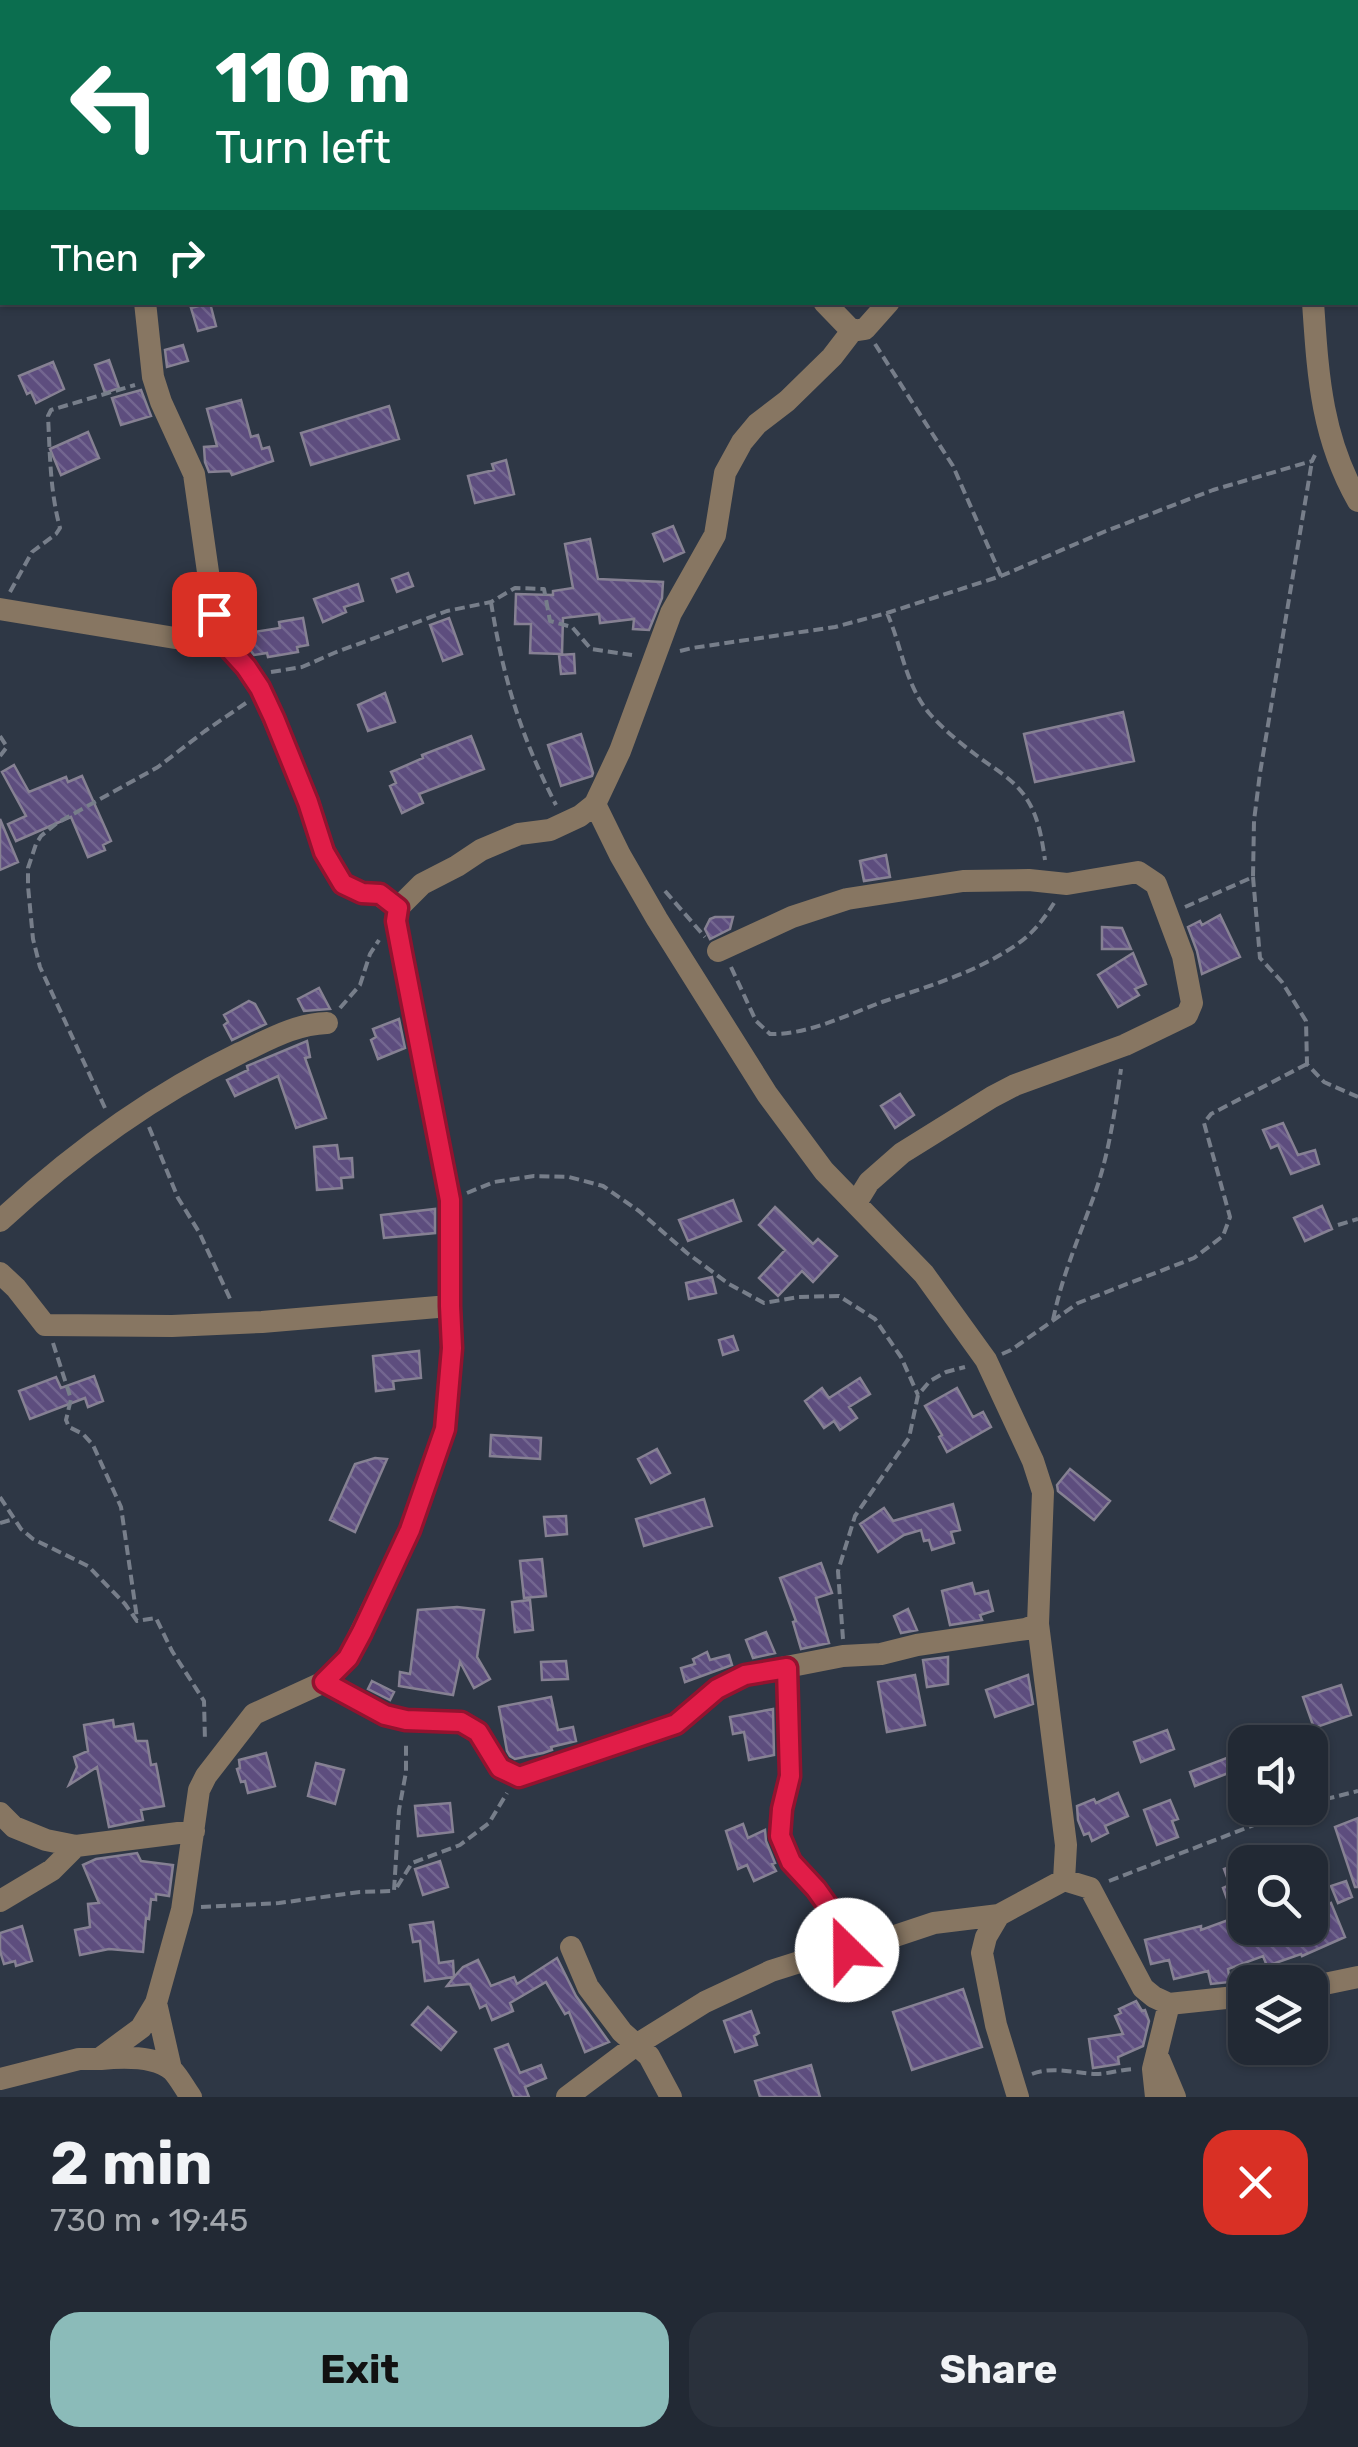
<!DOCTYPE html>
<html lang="en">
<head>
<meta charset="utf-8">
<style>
	:root { --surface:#222934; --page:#2a313c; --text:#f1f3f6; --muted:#a2a6ac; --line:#3f454f; --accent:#8bbbb9 }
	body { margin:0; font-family:Rubik,sans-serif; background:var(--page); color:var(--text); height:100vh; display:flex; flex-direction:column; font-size:38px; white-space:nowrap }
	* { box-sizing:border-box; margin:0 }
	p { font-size:32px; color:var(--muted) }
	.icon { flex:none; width:55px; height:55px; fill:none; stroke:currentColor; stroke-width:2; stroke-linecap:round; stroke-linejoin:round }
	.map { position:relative; height:2097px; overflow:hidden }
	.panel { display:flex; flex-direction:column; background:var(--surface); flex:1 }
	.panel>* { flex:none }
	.top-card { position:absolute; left:0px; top:0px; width:1360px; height:305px; box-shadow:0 2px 8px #0004,0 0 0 2px var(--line); background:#0b6e4f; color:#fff; overflow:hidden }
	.buttons { position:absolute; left:1228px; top:1725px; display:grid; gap:20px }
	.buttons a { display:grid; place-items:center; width:100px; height:100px; border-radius:20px; background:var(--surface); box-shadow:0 2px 8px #0004,0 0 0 2px var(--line); font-size:50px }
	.pin { position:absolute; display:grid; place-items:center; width:85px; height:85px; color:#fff; margin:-42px; border-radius:20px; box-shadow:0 5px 15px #0006 }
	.me { position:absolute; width:110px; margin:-55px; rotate:337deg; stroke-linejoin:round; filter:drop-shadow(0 0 8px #0008) }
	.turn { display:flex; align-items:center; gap:35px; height:210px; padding:0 50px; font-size:45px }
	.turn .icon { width:130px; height:130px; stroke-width:2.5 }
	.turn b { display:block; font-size:70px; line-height:85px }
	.then { display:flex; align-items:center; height:95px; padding:0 50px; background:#0003; gap:20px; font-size:38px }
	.round { display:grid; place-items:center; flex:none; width:105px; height:105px; border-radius:30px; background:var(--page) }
	.summary { display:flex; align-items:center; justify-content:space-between; height:170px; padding:0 50px }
	h1 { font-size:60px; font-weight:700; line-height:75px }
	.action { display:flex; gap:20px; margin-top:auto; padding:20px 50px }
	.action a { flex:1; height:115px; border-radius:30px; background:var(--accent); color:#111; font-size:40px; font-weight:700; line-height:115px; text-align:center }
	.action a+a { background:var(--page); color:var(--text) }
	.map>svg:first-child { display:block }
	.building { fill:url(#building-back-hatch); stroke:#868193; stroke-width:2.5 }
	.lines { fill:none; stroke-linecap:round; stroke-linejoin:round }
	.path { stroke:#777e8a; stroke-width:4; stroke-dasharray:10 5; stroke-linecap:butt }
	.minor { stroke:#877662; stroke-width:22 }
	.route-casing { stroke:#92132f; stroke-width:25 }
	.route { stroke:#e11d48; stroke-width:18 }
</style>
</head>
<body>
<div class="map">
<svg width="1358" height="2097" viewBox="0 0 1358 2097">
	<defs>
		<pattern id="building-back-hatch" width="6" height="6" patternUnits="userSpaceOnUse" patternTransform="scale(2.5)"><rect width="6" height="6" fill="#5d4d7e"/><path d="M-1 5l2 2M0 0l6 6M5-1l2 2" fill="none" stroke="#736690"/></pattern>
	</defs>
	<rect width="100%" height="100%" fill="#2e3745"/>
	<path class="building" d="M 210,303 L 216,326 L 198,331 L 191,308 Z
		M 183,345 L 188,361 L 167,367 L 165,350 Z
		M 109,360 L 119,388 L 105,393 L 95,365 Z
		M 53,362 L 64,389 L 36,403 L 31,392 L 27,394 L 19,376 Z
		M 141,390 L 151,416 L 121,425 L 112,398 Z
		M 241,400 L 251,437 L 258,435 L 262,449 L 269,447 L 273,461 L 232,475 L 230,471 L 209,472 L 205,462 L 204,447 L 217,446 L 207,409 Z
		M 389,406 L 399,439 L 311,465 L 301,433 Z
		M 88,432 L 99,458 L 61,475 L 50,449 Z
		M 506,460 L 514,494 L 475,503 L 468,476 L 494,470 L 492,464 Z
		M 673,526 L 684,552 L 664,561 L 653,534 Z
		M 590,539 L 598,579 L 663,582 L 662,598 L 649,630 L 633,629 L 634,619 L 600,623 L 599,614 L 563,618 L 562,654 L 530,653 L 531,624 L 515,624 L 516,594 L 553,595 L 553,591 L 573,588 L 565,544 Z
		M 408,573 L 413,586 L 397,592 L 392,579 Z
		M 358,584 L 363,601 L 344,607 L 346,612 L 323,622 L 314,599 Z
		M 303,618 L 308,645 L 297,647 L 298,652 L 268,657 L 267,653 L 254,655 L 251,651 L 248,633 L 280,628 L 279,622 Z
		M 449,618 L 462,654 L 443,661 L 430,625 Z
		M 574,654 L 575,673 L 561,674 L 559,655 Z
		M 385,693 L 395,722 L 368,731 L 358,705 Z
		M 1123,712 L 1134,761 L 1035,782 L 1024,734 Z
		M 581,734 L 593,773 L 592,776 L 561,786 L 548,745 Z
		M 471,736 L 484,769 L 419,794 L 423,803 L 402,813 L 390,786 L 396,783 L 391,772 L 423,758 L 422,755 Z
		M 14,765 L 29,792 L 66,777 L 68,782 L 82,776 L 111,841 L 103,845 L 105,850 L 88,857 L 71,817 L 16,841 L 8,824 L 26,816 L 2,772 Z
		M 0,819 L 18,862 L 0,870 Z
		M 886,855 L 890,877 L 864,881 L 860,861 Z
		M 1220,915 L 1240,957 L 1202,974 L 1197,951 L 1188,927 L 1200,921 L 1202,925 Z
		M 715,917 L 733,917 L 730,929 L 710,939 L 705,929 L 710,919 Z
		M 1102,927 L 1122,928 L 1131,949 L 1102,949 Z
		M 1133,953 L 1146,984 L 1135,989 L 1139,995 L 1118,1007 L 1098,975 Z
		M 319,988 L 330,1009 L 304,1011 L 298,999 Z
		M 249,1001 L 255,1004 L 266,1024 L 232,1040 L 224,1025 L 228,1022 L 224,1015 Z
		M 399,1019 L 405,1048 L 378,1059 L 371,1040 L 376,1037 L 373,1029 Z
		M 307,1041 L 310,1057 L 305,1058 L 326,1118 L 296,1128 L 278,1076 L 235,1096 L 227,1080 L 248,1070 L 247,1066 Z
		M 900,1094 L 914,1115 L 895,1128 L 881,1106 Z
		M 1283,1123 L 1298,1155 L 1315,1150 L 1319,1164 L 1291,1174 L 1278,1145 L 1271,1148 L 1263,1130 Z
		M 337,1145 L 339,1159 L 352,1158 L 353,1177 L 341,1178 L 342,1188 L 317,1190 L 314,1147 Z
		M 733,1200 L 741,1221 L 688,1241 L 679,1220 Z
		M 1322,1206 L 1332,1229 L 1305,1241 L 1294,1218 Z
		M 775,1207 L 813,1244 L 818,1239 L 837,1256 L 813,1282 L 802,1271 L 778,1296 L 759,1278 L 785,1250 L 759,1225 Z
		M 435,1209 L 435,1233 L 384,1238 L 381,1215 Z
		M 712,1277 L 716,1293 L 689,1299 L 686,1283 Z
		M 733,1336 L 738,1350 L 723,1355 L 719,1340 Z
		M 419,1351 L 421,1378 L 393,1381 L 394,1389 L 376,1391 L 373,1356 Z
		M 94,1376 L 103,1401 L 88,1407 L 85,1398 L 30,1419 L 19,1391 L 56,1377 L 61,1388 Z
		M 860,1378 L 870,1394 L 849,1407 L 857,1418 L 840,1430 L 834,1421 L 824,1428 L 805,1401 L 822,1388 L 829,1398 Z
		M 957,1388 L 973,1417 L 983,1412 L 991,1427 L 947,1452 L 939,1437 L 942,1435 L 925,1406 Z
		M 491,1435 L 541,1438 L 540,1459 L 490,1456 Z
		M 657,1449 L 670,1473 L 651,1483 L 638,1459 Z
		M 375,1458 L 387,1459 L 355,1532 L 330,1520 L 355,1464 Z
		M 1070,1469 L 1110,1501 L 1094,1520 L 1058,1491 L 1057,1485 Z
		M 704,1499 L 712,1526 L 644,1546 L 636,1519 Z
		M 953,1504 L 960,1530 L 951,1532 L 954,1543 L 932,1550 L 929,1540 L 924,1541 L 921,1530 L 904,1535 L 878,1552 L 860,1524 L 884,1508 L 893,1521 Z
		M 566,1516 L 567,1534 L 546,1536 L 544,1517 Z
		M 542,1559 L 546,1596 L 524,1598 L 520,1561 Z
		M 821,1563 L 832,1593 L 816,1598 L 829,1643 L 801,1649 L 793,1622 L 796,1621 L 780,1578 Z
		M 972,1583 L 975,1594 L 988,1591 L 993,1611 L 980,1615 L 982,1620 L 950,1625 L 942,1591 Z
		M 530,1600 L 533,1630 L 515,1632 L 512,1602 Z
		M 457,1607 L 484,1610 L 477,1657 L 490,1679 L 474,1688 L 460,1662 L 453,1695 L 399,1686 L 400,1672 L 410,1674 L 418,1610 Z
		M 908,1609 L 917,1630 L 901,1633 L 894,1616 Z
		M 766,1632 L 775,1653 L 753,1658 L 746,1640 Z
		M 707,1652 L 710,1660 L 729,1655 L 732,1665 L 685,1682 L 681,1668 L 695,1664 L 693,1659 Z
		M 948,1657 L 948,1684 L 927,1687 L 923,1660 Z
		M 566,1661 L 568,1679 L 542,1680 L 541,1662 Z
		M 915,1675 L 925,1725 L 887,1732 L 878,1682 Z
		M 1028,1675 L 1033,1704 L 995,1717 L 986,1690 Z
		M 372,1681 L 394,1692 L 390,1700 L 368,1689 Z
		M 1341,1685 L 1351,1715 L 1314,1728 L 1303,1697 Z
		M 551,1697 L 558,1730 L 573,1727 L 576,1741 L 551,1747 L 552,1750 L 543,1753 L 515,1759 L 510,1756 L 507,1751 L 499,1707 Z
		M 773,1709 L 774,1755 L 749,1760 L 744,1732 L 733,1734 L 730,1717 Z
		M 113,1720 L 114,1727 L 133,1724 L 136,1741 L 147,1741 L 151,1765 L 156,1764 L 164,1806 L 141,1810 L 143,1820 L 109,1827 L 97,1767 L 69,1785 L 77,1767 L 74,1757 L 88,1751 L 84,1725 Z
		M 1167,1730 L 1174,1749 L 1141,1762 L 1134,1742 Z
		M 1245,1751 L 1245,1805 L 1242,1806 L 1231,1772 L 1195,1786 L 1190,1772 Z
		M 266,1753 L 275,1786 L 248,1793 L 245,1781 L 241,1782 L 237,1769 L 240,1768 L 239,1760 Z
		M 316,1763 L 344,1770 L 335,1804 L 308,1796 Z
		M 1118,1793 L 1128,1816 L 1105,1826 L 1108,1833 L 1092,1841 L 1089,1833 L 1084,1835 L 1078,1820 L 1077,1806 L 1094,1799 L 1096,1803 Z
		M 1170,1800 L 1178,1819 L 1172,1821 L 1178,1837 L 1157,1845 L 1144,1810 Z
		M 450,1803 L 453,1832 L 418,1836 L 415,1806 Z
		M 1358,1818 L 1358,1887 L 1355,1887 L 1335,1827 Z
		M 743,1824 L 748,1838 L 765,1830 L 766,1841 L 775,1863 L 772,1864 L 776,1871 L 754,1881 L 747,1865 L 738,1869 L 726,1831 Z
		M 137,1853 L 141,1861 L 173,1865 L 169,1896 L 156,1894 L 156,1900 L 151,1899 L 149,1919 L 146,1918 L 143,1952 L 109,1949 L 80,1955 L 75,1930 L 90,1927 L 88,1904 L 99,1903 L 83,1865 L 96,1859 Z
		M 440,1861 L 448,1887 L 423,1895 L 415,1869 Z
		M 1241,1863 L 1245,1874 L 1245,1928 L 1310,1928 L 1310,1912 L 1331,1903 L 1345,1937 L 1302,1956 L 1301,1954 L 1267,1966 L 1263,1956 L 1228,1969 L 1230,1982 L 1211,1984 L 1208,1971 L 1174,1979 L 1169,1960 L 1151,1964 L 1145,1940 L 1201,1926 L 1201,1930 L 1234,1918 L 1223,1888 L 1230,1885 L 1224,1869 Z
		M 1346,1881 L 1352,1897 L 1338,1903 L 1331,1886 Z
		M 433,1922 L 439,1963 L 453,1961 L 454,1977 L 463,1967 L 478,1960 L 491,1986 L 514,1977 L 517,1984 L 557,1958 L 576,1996 L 609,2042 L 585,2052 L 569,2012 L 565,2014 L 546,1982 L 510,2003 L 513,2011 L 492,2020 L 486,2005 L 480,2008 L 470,1984 L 447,1986 L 454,1977 L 425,1981 L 420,1941 L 413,1942 L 410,1925 Z
		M 22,1926 L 32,1961 L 16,1966 L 15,1961 L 4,1964 L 0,1951 L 0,1933 Z
		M 963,1989 L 982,2047 L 912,2070 L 893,2012 Z
		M 1136,2001 L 1142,2011 L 1145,2010 L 1149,2021 L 1143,2046 L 1118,2057 L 1119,2064 L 1093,2068 L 1089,2039 L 1123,2034 L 1115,2016 L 1121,2013 L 1119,2009 Z
		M 428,2007 L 456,2032 L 441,2050 L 412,2025 Z
		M 751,2011 L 759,2033 L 754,2036 L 757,2045 L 735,2052 L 724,2021 Z
		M 508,2044 L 520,2073 L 541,2065 L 546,2078 L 525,2087 L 529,2097 L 514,2097 L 495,2049 Z
		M 811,2065 L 820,2097 L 760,2097 L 755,2081 Z"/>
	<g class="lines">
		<path class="path" d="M 1125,0 L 1126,2
			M 1231,0 L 1231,2
			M 397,2 L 398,0
			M 875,344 L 953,466 L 1001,576
			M 10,592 L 32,552 L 56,534 L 60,528 C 50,491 50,454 48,416 L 51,410 L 135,385
			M 491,602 C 503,678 521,737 556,805
			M 887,613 C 902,647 905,684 929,713 C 942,728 960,743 976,755 C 994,769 1016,780 1028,801 C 1039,819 1042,840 1045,860
			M 680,651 L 692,648 L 835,627 L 887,613 L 1001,576 L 1106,531 L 1213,490 L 1312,461 L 1315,455
			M 271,672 L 302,667 L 334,653 L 447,611 L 491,602 L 515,588 L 544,589 L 550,621 L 572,627 L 591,649 L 632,655
			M 0,736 L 7,747 L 0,756
			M 1253,877 L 1260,958 L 1282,982 L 1306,1021 L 1307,1064 L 1324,1082 L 1358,1097
			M 665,891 L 705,937
			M 1185,907 L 1253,877 L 1254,821 L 1260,773 L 1312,461
			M 731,967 L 756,1021 L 770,1034 C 807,1035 847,1015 882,1002 C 923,988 968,975 1005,952 C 1029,938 1040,925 1054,903
			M 340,1008 L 360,985 L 370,954 L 379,940
			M 105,1108 L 40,967 L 33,939 L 28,886 L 28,868 L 36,844 L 41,836 L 57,823 L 158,767 L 205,731 L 246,703
			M 149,1127 L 178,1198 L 199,1232 L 232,1303
			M 467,1193 L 494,1182 L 534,1176 L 569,1177 L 603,1186 L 639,1211 L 687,1253 L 729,1284 L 764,1303 L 799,1297 L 839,1296 L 875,1319 L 901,1357 L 918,1395
			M 1338,1225 L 1358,1219
			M 1053,1320 C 1063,1272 1079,1238 1095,1193 C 1109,1154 1115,1110 1121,1069
			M 53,1343 L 71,1399 L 66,1420 L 69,1427 L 83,1434 L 93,1445 L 121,1507 L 137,1618
			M 1002,1354 L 1011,1350 L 1078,1303 L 1194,1258 L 1223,1236 L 1230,1217 L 1204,1123 L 1211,1114 L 1307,1064
			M 0,1497 L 21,1529 L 33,1539 L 88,1566 L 125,1604 L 137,1621 L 156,1618 L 172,1651 L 204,1701 L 205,1741
			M 0,1523 L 14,1519
			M 843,1639 L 838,1571 L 855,1516 L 909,1438 L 918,1395 L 930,1381 L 946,1372 L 965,1367
			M 1310,1803 L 1358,1791
			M 1109,1881 L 1298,1808
			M 397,1887 L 412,1863 L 460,1845 L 489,1823 L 507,1793
			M 201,1907 L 279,1903 L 360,1892 L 394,1891 L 399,1810 L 406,1772 L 406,1741
			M 1032,2074 C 1053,2066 1073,2073 1096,2074 C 1109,2074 1122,2069 1136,2069"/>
		<path class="minor" d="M 200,0 L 201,2
			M 436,0 L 436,2
			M 876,0 L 879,2
			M 779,2 L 782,0
			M 801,2 L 817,0
			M 1165,2 L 1167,0
			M 1304,2 L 1304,0
			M 1358,77 L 1358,78
			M 0,249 L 2,249
			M 1358,251 L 1358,252
			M 145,302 L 153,377 L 161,402 L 194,474 L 217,635 L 245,667 L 260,688 L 309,802 L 324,852 L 343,885 L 361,893 L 379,895 L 398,908
			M 824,302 L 852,331
			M 1313,302 C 1318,375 1321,436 1358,501
			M 0,609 L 175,638 L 217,635
			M 595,804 L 620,855 L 657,919 L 767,1094 L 824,1171 L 924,1274 L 986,1360 L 1033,1461 L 1043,1492 L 1038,1624 L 1066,1845 L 1064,1880 L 999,1915 L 986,1937 L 982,1953 L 996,2025 L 1018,2097
			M 718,951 L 792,917 L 847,899 L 963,881 L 1029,880 L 1067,884 L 1138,872 L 1156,884 L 1183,956 L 1192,1003 L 1187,1015 L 1125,1045 L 1015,1085 L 992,1097 L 902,1153 L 869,1182 L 856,1203
			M 0,1221 C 72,1154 151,1096 240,1053 C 268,1040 295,1024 327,1023
			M 0,1273 L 16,1288 L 45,1325 L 172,1326 L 262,1322 L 449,1306
			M 787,1668 L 790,1776 L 782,1809 L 780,1836 L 791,1862 L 816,1889 L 839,1920 L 847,1950
			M 324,1682 L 385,1715 L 406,1720 L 461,1722 L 478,1732 L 500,1768 L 519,1777 L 676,1724 L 717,1689 L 745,1675 L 843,1656 L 881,1654 L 917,1645 L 1026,1629 L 1038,1624
			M 0,1813 L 14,1827 L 46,1840 L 76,1846 L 194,1831
			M 1064,1880 L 1090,1888 L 1143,1988 L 1154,1997 L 1169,2004 L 1245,1996
			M 0,1901 L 52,1870 L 76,1846
			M 571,1947 L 588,1987 L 622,2032 L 649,2056 L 671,2097
			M 1310,1987 L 1358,1977
			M 156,2003 L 171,2069
			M 101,2059 C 122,2057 154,2055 172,2070 C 179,2077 185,2089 191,2097
			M 1159,2059 L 1175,2097
			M 0,2079 L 79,2059 L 99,2059 L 141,2028 L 156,2003 L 182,1910 L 199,1790 L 206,1776 L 254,1714 L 324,1682 L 348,1658 L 410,1530 L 445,1429 L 452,1348 L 449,1306 L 450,1201 L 403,958 L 396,921 L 398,908 L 422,884 L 457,866 L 481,850 L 519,834 L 550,830 L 580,816 L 595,804 L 620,751 L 671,613 L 715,535 L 725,473 L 742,442 L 757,424 L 787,401 L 832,357 L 852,331 L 865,329 L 889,302
			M 567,2097 L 636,2045 L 705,2002 L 771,1971 L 809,1959 L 862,1947 L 934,1923 L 999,1915
			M 1156,2097 L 1153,2069 L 1169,2004"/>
	</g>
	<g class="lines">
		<g class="route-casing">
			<path id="route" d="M 214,614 L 217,635 L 246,667 L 260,688 L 274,718 L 308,802 L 324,852 L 343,884 L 362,893 L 380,894 L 398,908 L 396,921 L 403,958 L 450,1200 L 450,1306 L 452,1348 L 445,1429 L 410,1530 L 362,1632 L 348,1658 L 324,1682 L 385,1715 L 406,1720 L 461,1722 L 478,1732 L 500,1768 L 519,1777 L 676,1724 L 717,1689 L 745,1675 L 787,1668 L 790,1776 L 782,1809 L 780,1836 L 791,1862 L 816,1889 L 838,1920 L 847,1950"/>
		</g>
		<use href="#route" class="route"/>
	</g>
</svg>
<div class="buttons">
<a><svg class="icon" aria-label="sound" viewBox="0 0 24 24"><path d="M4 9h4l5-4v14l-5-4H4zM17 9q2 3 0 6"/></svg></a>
<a><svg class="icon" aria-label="search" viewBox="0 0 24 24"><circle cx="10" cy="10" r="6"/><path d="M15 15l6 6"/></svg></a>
<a><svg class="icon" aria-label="layers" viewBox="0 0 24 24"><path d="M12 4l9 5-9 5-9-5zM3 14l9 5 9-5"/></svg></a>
</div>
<div class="pin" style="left:214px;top:614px;background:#d93025"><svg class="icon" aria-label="arrive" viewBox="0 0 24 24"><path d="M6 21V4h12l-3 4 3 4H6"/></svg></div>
<svg class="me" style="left:847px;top:1950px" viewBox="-20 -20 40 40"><circle r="19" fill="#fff"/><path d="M0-13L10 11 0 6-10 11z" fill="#e11d48"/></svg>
<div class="top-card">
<div class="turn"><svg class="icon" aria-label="left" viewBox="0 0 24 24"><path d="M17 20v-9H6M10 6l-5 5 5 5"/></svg><div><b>110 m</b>Turn left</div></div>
<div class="then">Then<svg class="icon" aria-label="right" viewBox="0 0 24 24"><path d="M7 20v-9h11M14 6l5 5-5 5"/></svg></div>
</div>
</div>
<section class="panel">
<div class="summary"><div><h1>2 min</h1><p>730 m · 19:45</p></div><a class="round" style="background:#d93025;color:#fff"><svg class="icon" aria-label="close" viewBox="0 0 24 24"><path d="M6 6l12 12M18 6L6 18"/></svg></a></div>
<div class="action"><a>Exit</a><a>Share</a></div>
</section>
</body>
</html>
